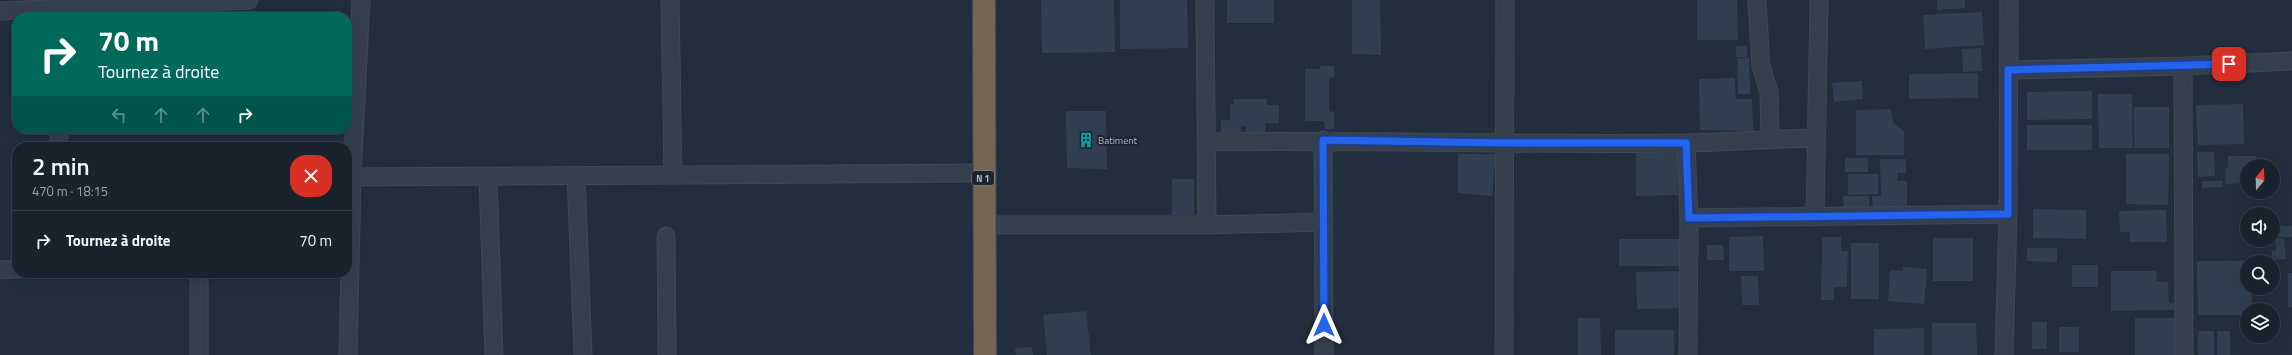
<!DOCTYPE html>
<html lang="fr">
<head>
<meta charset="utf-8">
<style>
	:root { --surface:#1a222e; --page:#272f3a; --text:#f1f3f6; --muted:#9fa4aa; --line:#383f4a }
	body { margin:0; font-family:"Titillium Web",sans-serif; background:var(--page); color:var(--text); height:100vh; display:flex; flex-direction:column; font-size:15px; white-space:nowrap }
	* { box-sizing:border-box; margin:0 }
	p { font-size:13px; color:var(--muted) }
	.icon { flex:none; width:22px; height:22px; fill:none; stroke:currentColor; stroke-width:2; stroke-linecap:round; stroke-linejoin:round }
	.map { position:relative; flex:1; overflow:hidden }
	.sheet { position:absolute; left:12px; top:142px; width:340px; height:136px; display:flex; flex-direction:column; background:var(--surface); border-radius:16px; box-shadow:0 4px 16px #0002,0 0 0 1px var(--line) }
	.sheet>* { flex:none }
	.hud { position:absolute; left:12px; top:12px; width:340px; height:122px; border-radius:16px; box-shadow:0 4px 16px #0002,0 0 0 1px var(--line); background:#00695c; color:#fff; overflow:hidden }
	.needle { width:26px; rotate:19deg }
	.buttons { position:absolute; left:2240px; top:159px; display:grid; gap:8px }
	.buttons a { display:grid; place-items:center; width:40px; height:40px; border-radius:50%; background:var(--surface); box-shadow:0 4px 16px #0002,0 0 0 1px var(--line); font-size:20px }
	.pin { position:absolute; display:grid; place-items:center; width:34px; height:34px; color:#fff; margin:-17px; border-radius:8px; box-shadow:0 2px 6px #0006 }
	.me { position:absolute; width:44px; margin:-22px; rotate:0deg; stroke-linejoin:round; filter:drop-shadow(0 0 3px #0008) }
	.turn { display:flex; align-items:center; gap:14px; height:84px; padding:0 20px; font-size:18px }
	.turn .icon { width:52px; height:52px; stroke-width:2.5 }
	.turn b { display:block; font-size:28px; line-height:34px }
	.lanes { display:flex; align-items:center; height:38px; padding:0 20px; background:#0003; justify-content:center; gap:20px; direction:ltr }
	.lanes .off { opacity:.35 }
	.round { display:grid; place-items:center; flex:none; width:42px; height:42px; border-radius:16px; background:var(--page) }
	.headline { display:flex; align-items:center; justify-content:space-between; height:68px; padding:0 20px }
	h1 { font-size:24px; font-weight:600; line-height:30px }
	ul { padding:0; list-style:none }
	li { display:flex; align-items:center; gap:12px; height:60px; padding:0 20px; border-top:1px solid var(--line) }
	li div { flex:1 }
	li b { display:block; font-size:15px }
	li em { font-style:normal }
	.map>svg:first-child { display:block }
	.building { fill:#313f52 }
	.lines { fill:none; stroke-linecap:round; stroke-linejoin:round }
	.street-casing { stroke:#3f4956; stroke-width:19 }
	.highway-casing { stroke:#414b58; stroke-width:24 }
	.street { stroke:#36404d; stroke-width:17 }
	.highway { stroke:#746653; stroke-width:22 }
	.route-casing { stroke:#184099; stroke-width:10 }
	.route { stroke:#2563eb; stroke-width:7 }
	.labels { text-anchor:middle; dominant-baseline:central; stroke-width:4; stroke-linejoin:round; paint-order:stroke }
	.shield { fill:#1b2532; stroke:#858e9c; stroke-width:1 }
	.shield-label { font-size:9px; font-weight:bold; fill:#b2bbc9 }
	.poi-label { font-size:10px; fill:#b2bbc9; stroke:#1b2532; text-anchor:start }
</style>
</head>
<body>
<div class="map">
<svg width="2292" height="355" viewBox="0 0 2292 355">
	<rect width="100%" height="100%" fill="#222e3d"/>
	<path class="building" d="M 1041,0 L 1114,0 L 1115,52 L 1042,53 Z
		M 1120,0 L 1187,0 L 1188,48 L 1120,49 Z
		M 1227,0 L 1274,0 L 1274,23 L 1227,23 Z
		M 1352,0 L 1380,0 L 1381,55 L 1352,54 Z
		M 1697,0 L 1737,0 L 1738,40 L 1697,40 Z
		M 1937,0 L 1965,0 L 1965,8 L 1937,10 Z
		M 1982,12 L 1984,45 L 1925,49 L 1923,15 Z
		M 1736,46 L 1747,46 L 1747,57 L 1736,57 Z
		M 1981,48 L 1982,71 L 1963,72 L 1962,49 Z
		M 1737,58 L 1749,58 L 1750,94 L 1738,94 Z
		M 1320,66 L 1334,66 L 1334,77 L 1329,78 L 1329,111 L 1334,112 L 1334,129 L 1325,129 L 1324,121 L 1305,121 L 1305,69 L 1320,69 Z
		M 1978,73 L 1978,98 L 1909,99 L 1909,74 Z
		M 1735,78 L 1736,99 L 1752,99 L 1753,131 L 1700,130 L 1699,79 Z
		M 1862,81 L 1863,99 L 1834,102 L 1832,83 Z
		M 2092,91 L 2092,119 L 2027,120 L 2027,92 Z
		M 2098,94 L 2132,94 L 2133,148 L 2099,148 Z
		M 1233,99 L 1267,99 L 1267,105 L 1279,105 L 1279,123 L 1265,123 L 1265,133 L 1246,133 L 1246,126 L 1241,126 L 1241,132 L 1221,132 L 1221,120 L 1230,120 L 1230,104 L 1234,104 Z
		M 2243,104 L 2244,144 L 2198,145 L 2196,105 Z
		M 2134,107 L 2169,107 L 2169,148 L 2134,148 Z
		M 1891,109 L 1893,123 L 1904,131 L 1904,155 L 1856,155 L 1856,110 Z
		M 1066,111 L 1106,111 L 1107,169 L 1067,168 Z
		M 2027,125 L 2092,125 L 2092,150 L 2027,150 Z
		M 2197,152 L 2214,152 L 2215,176 L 2198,177 Z
		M 1636,153 L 1677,153 L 1678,195 L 1636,196 Z
		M 1458,154 L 1496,154 L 1492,196 L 1458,193 Z
		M 2126,154 L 2169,154 L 2168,205 L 2126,204 Z
		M 2228,156 L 2256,156 L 2256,166 L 2247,166 L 2247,183 L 2226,184 L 2225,168 L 2228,168 Z
		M 1845,158 L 1868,158 L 1868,172 L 1845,172 Z
		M 1880,159 L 1906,159 L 1906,173 L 1897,173 L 1897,181 L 1907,181 L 1907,210 L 1873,211 L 1872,196 L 1881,196 Z
		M 1848,174 L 1878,174 L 1878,194 L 1848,195 Z
		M 1172,179 L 1194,179 L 1194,215 L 1172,215 Z
		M 2202,181 L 2223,181 L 2223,187 L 2202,188 Z
		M 1843,196 L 1869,196 L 1869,208 L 1844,208 Z
		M 2033,209 L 2086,210 L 2086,239 L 2033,238 Z
		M 2166,210 L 2167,242 L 2130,242 L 2130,232 L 2120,232 L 2119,211 Z
		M 2277,226 L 2292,226 L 2292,237 L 2275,237 Z
		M 1763,236 L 1764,271 L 1729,271 L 1729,237 Z
		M 1822,237 L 1841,237 L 1841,251 L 1848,251 L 1847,287 L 1834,287 L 1834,300 L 1821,300 Z
		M 1933,238 L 1973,238 L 1973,281 L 1933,281 Z
		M 2284,238 L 2286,259 L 2272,260 L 2272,250 L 2276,251 L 2275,239 Z
		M 1619,239 L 1680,239 L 1680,266 L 1619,266 Z
		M 1851,243 L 1879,243 L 1879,299 L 1851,299 Z
		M 1707,245 L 1723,245 L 1724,260 L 1707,260 Z
		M 2027,248 L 2057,248 L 2057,262 L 2027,261 Z
		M 2197,261 L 2247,261 L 2247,288 L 2252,288 L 2252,310 L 2247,310 L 2247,315 L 2198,315 Z
		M 2072,265 L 2098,265 L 2098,287 L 2072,287 Z
		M 1903,267 L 1927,269 L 1924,304 L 1888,301 L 1890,270 L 1903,271 Z
		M 1685,271 L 1685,308 L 1637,309 L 1636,272 Z
		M 2111,271 L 2156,271 L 2157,281 L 2168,282 L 2169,303 L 2175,304 L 2174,310 L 2111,311 Z
		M 2288,273 L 2292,273 L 2292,307 L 2288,307 Z
		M 1741,276 L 1758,276 L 1759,305 L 1742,305 Z
		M 1086,311 L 1091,355 L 1047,355 L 1043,315 Z
		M 1578,318 L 1600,318 L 1601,355 L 1578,355 Z
		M 2135,318 L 2175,318 L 2175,355 L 2135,355 Z
		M 2032,322 L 2047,322 L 2047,349 L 2032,349 Z
		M 1932,323 L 1976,323 L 1977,355 L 1932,355 Z
		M 2059,327 L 2079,327 L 2079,352 L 2059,352 Z
		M 1924,328 L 1924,355 L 1874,355 L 1874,329 Z
		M 1615,330 L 1674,330 L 1674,355 L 1615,355 Z
		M 2198,331 L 2214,331 L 2214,355 L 2198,355 Z
		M 2217,331 L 2230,331 L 2230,355 L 2217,355 Z
		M 1032,347 L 1033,355 L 1016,355 L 1015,348 Z"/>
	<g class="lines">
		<g class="street-casing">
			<path id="street" d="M 670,0 L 673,174
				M 1205,0 L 1207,225
				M 1757,0 L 1761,66 L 1769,92 L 1770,139
				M 0,11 L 249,0
				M 2183,66 L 2184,355
				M 2008,70 L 2183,66 L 2292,61
				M 59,129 L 59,147
				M 1323,140 L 1324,355
				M 1208,142 C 1367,140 1525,145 1684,143 C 1728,142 1772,139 1815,138
				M 1686,143 L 1689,218 L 1688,355
				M 576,175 L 583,355
				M 347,177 L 983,173
				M 488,177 L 494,355
				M 1815,217 L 1819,0
				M 1689,218 L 2008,214
				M 983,225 L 1207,225 L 1324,222
				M 666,236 L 667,355
				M 0,270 L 17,269
				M 199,273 L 199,355
				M 348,355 L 352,177 L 361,0
				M 1504,355 L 1505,0
				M 2004,355 L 2008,214 L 2009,0"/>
		</g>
		<g class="highway-casing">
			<path id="highway" d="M 984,0 L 985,355"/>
		</g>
		<use href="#street" class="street"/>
		<use href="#highway" class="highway"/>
	</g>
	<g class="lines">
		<g class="route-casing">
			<path id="route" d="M 1324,325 L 1323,140 L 1504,143 L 1686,143 L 1689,218 L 2008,214 L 2008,70 L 2229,64"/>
		</g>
		<use href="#route" class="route"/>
	</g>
	<defs>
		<g id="building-bare" transform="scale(1.2)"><path d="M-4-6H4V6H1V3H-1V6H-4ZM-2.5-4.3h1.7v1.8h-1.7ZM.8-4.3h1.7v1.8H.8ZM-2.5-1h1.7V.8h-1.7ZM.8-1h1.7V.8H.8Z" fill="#0f9aa8" stroke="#1b2532" stroke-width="2.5" paint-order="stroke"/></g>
	</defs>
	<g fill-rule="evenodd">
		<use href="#building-bare" x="1086" y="140"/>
	</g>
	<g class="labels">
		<rect class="shield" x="972" y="171" width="22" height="14" rx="3"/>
		<g class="shield-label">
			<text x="983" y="178">N 1</text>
		</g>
		<g class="poi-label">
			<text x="1098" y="140">Batiment</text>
		</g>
	</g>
</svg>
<div class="buttons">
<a><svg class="needle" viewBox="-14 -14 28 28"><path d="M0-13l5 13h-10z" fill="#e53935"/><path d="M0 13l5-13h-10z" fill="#9fa4aa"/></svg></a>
<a><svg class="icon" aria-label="sound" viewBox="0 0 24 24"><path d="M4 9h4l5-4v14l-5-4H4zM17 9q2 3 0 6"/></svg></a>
<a><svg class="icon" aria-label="search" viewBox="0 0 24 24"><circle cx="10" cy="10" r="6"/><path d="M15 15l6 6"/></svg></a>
<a><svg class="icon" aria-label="layers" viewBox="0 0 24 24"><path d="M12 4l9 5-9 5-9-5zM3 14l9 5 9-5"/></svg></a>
</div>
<div class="pin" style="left:2229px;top:64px;background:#d93025"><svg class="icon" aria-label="arrive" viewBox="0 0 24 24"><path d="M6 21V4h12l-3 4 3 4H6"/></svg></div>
<svg class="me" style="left:1324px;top:325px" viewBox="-20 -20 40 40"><path d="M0-17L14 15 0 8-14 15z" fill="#2563eb" stroke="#fff" stroke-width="4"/></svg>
<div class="hud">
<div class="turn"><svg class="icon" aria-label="right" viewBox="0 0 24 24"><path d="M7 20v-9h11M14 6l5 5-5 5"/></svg><div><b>70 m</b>Tournez à droite</div></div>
<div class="lanes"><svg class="icon off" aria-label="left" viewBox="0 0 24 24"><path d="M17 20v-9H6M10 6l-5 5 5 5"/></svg><svg class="icon off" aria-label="ahead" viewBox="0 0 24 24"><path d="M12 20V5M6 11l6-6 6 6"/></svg><svg class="icon off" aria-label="ahead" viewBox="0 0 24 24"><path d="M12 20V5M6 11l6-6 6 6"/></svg><svg class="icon" aria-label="right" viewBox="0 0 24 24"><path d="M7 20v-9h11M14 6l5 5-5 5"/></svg></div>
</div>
<section class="sheet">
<div class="headline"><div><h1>2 min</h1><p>470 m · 18:15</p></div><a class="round" style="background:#d93025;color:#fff"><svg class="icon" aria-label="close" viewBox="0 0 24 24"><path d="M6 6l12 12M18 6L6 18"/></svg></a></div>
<ul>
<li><svg class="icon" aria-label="right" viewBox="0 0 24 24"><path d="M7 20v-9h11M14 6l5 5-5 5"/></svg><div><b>Tournez à droite</b></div><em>70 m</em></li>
</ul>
</section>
</div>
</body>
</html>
